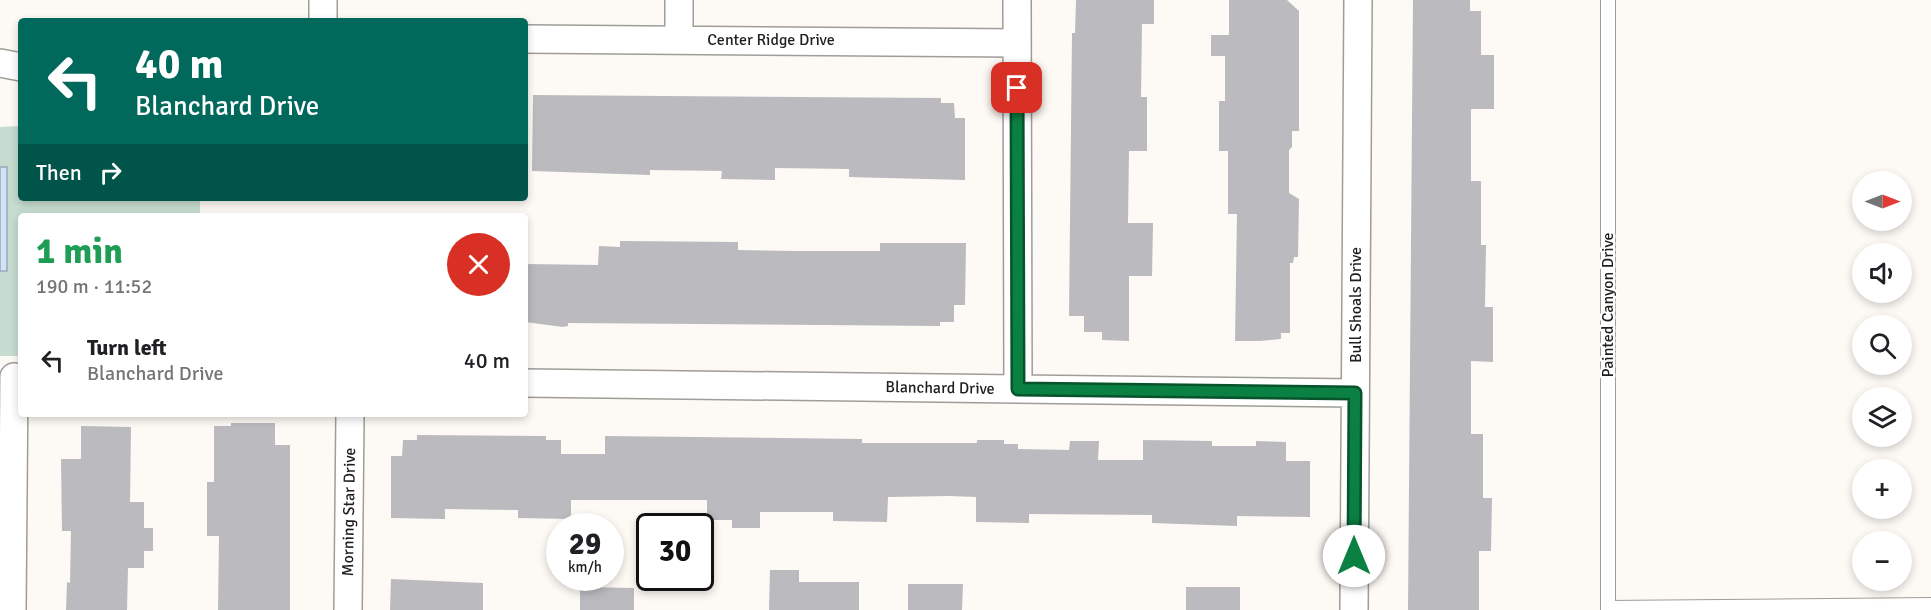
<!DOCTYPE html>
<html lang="en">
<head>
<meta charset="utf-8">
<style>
	:root { --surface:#fff; --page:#f2f2f2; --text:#202124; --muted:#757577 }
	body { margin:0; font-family:Signika,sans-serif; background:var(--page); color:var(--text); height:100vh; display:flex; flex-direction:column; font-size:22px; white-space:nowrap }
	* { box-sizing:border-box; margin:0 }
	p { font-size:20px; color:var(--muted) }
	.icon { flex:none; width:33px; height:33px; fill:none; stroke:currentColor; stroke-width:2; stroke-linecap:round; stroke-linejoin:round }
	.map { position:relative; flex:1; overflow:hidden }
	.drawer { position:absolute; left:18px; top:213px; width:510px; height:204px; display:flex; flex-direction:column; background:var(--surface); border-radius:6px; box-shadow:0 3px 9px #0003 }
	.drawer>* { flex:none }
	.banner { position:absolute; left:18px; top:18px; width:510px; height:183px; border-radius:6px; box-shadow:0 3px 9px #0003; background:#00695c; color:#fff; overflow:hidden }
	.needle { width:39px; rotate:90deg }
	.buttons { position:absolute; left:1852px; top:171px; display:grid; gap:12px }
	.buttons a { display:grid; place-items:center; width:60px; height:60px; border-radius:50%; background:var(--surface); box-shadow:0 3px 9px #0003; font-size:30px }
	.speed { position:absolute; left:546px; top:513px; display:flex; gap:12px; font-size:30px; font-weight:700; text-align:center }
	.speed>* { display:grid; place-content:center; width:78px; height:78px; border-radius:50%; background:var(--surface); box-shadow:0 3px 9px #0003; line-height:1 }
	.speed small { font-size:15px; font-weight:400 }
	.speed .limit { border:3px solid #111; border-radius:9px; background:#fff; color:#111 }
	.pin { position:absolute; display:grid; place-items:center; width:51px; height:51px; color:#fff; margin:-26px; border-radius:12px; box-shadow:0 3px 9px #0006 }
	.me { position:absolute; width:66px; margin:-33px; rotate:0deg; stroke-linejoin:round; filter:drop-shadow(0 0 4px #0008) }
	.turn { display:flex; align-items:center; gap:21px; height:126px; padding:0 18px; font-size:27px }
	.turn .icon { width:78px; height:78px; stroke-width:2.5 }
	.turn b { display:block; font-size:42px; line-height:51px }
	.then { display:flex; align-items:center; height:57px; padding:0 18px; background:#0003; gap:12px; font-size:22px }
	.round { display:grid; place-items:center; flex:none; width:63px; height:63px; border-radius:32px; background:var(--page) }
	.headline { display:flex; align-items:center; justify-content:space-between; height:102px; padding:0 18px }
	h1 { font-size:36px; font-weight:700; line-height:45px; color:#1e9e55 }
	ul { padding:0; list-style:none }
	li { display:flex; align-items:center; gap:18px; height:90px; padding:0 18px }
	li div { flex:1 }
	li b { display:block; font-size:22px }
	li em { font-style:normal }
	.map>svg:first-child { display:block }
	.green { fill:#c7dcd0 }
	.water { fill:#d1e4fa; stroke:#9ca9b7; stroke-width:1.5 }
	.building { fill:#bbbabf }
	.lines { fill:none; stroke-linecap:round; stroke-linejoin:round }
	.lane-casing { stroke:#a09d98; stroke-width:16 }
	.street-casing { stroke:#a09d98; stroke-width:30 }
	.lane { stroke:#fff; stroke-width:14 }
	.street { stroke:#fff; stroke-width:27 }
	.route-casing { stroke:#07532c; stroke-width:15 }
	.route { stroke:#0b8043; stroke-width:10 }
	.labels { text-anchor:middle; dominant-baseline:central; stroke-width:5; stroke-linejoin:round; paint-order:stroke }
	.street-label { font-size:16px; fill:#1f1e1c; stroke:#fff }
</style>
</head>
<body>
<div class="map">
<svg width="1931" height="610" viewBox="0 0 1931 610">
	<rect width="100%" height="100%" fill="#fdf9f4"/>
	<path class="green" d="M 21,126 L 21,198 L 200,198 L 200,216 L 21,216 L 21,356 L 0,356 L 0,127 Z"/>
	<path class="water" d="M 0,167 L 7,167 L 7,271 L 0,271 Z"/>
	<path class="building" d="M 1076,0 L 1154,0 L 1154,24 L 1142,24 L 1141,97 L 1147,97 L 1147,151 L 1129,151 L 1128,223 L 1153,223 L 1152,276 L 1129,276 L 1129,341 L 1102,340 L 1102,332 L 1084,332 L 1084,316 L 1069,316 L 1072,33 L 1075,33 Z
		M 1229,0 L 1287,0 L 1299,11 L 1299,131 L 1292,131 L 1292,147 L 1289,150 L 1289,193 L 1299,199 L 1298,257 L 1294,257 L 1293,263 L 1290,263 L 1290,333 L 1281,333 L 1281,339 L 1260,341 L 1235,341 L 1237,214 L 1228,214 L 1228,151 L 1219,151 L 1219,101 L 1225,101 L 1225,56 L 1211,56 L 1211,35 L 1229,35 Z
		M 1413,0 L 1470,0 L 1470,11 L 1481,11 L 1481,55 L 1494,55 L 1494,109 L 1471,109 L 1471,181 L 1481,181 L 1481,245 L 1486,245 L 1485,307 L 1493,307 L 1493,362 L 1471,361 L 1471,434 L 1483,434 L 1483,498 L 1492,498 L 1491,551 L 1479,551 L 1479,610 L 1408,610 Z
		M 533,95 L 941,98 L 941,103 L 954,103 L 955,118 L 965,118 L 965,180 L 849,177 L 849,169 L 775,168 L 775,180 L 721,179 L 722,171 L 650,170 L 650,175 L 532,171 Z
		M 620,241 L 738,242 L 738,250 L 795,251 L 880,251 L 880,243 L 966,243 L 965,305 L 954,305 L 954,322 L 940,322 L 940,326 L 568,323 L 568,326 L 563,327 L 525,322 L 525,264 L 598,265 L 599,246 L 620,247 Z
		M 231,423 L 275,423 L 275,445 L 290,445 L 290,610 L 218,610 L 219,536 L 207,536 L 207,482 L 214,482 L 214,426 L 231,426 Z
		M 81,426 L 131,427 L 130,502 L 144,502 L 144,528 L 153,528 L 153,551 L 144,551 L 144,568 L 128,568 L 127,610 L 66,610 L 67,582 L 70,583 L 71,531 L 62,531 L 61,459 L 81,459 Z
		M 417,435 L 546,436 L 546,440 L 561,440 L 561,454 L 605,454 L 605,436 L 862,439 L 862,443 L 977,443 L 977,440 L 1004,440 L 1004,444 L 1018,444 L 1018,449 L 1069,450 L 1070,441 L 1099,441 L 1098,460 L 1143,460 L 1143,440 L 1212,441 L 1212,446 L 1256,446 L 1256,441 L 1286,442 L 1286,461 L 1310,461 L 1310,517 L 1237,516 L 1237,526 L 1152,523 L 1152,515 L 1029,514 L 1029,523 L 976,522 L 976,497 L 949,496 L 888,497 L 887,522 L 833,521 L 833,512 L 760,512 L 760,528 L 732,528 L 732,520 L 707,520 L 707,500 L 571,500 L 571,519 L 518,518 L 518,510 L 445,509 L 445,519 L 391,518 L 391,456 L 402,456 L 403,440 L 417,440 Z
		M 770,570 L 799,570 L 799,582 L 859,582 L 859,610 L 769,610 Z
		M 391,579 L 483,583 L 483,610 L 390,610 Z
		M 908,584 L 963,584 L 962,610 L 908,610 Z
		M 580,587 L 634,588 L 634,610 L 580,610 Z
		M 1186,587 L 1240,587 L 1240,610 L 1186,610 Z"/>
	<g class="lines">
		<g class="lane-casing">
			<path id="lane" d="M 1608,608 L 1931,605
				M 1608,610 L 1608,0"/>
		</g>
		<g class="street-casing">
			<path id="street" d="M 679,0 L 679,40
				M 1017,0 L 1018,389
				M 323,21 L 323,0
				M 525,39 L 1017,43
				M 0,63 L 21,67
				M 525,383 L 1355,393
				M 12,610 L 14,377
				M 348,610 L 350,414
				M 1354,610 L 1358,0"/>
		</g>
		<use href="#lane" class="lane"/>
		<use href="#street" class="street"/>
	</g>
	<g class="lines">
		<g class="route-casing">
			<path id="route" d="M 1017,88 L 1018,389 L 1355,393 L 1354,556"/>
		</g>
		<use href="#route" class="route"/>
	</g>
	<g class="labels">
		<g class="street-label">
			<text x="771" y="40">Center Ridge Drive</text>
			<text transform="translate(1356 305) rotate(-90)">Bull Shoals Drive</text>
			<text transform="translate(1608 305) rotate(-90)">Painted Canyon Drive</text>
			<text transform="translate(940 388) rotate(1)">Blanchard Drive</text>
			<text transform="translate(349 512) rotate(-89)">Morning Star Drive</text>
		</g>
	</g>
</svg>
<div class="buttons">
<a><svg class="needle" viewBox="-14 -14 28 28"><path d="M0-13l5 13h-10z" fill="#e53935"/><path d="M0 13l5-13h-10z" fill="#757577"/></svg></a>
<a><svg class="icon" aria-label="sound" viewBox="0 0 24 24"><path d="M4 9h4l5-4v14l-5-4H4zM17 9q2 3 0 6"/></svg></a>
<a><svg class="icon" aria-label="search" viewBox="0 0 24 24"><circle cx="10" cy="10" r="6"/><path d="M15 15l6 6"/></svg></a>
<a><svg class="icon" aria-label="layers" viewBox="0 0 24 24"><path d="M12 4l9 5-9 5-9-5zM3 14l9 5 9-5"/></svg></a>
<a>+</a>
<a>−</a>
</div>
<div class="speed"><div>29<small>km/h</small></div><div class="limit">30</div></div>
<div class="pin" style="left:1017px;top:88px;background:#d93025"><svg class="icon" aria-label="arrive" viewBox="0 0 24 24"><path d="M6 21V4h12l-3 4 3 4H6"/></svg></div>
<svg class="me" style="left:1354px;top:556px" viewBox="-20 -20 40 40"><circle r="19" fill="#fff"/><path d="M0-13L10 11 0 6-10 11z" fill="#0b8043"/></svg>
<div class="banner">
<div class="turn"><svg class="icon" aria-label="left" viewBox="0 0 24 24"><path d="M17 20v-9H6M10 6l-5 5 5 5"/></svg><div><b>40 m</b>Blanchard Drive</div></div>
<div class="then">Then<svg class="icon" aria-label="right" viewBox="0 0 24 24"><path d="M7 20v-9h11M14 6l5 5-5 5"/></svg></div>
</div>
<section class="drawer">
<div class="headline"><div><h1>1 min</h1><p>190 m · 11:52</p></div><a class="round" style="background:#d93025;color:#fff"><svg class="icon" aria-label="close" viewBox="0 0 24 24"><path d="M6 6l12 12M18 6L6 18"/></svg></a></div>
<ul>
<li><svg class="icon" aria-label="left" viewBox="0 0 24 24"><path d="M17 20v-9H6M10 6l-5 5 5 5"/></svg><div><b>Turn left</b><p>Blanchard Drive</p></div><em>40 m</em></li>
</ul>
</section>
</div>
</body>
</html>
